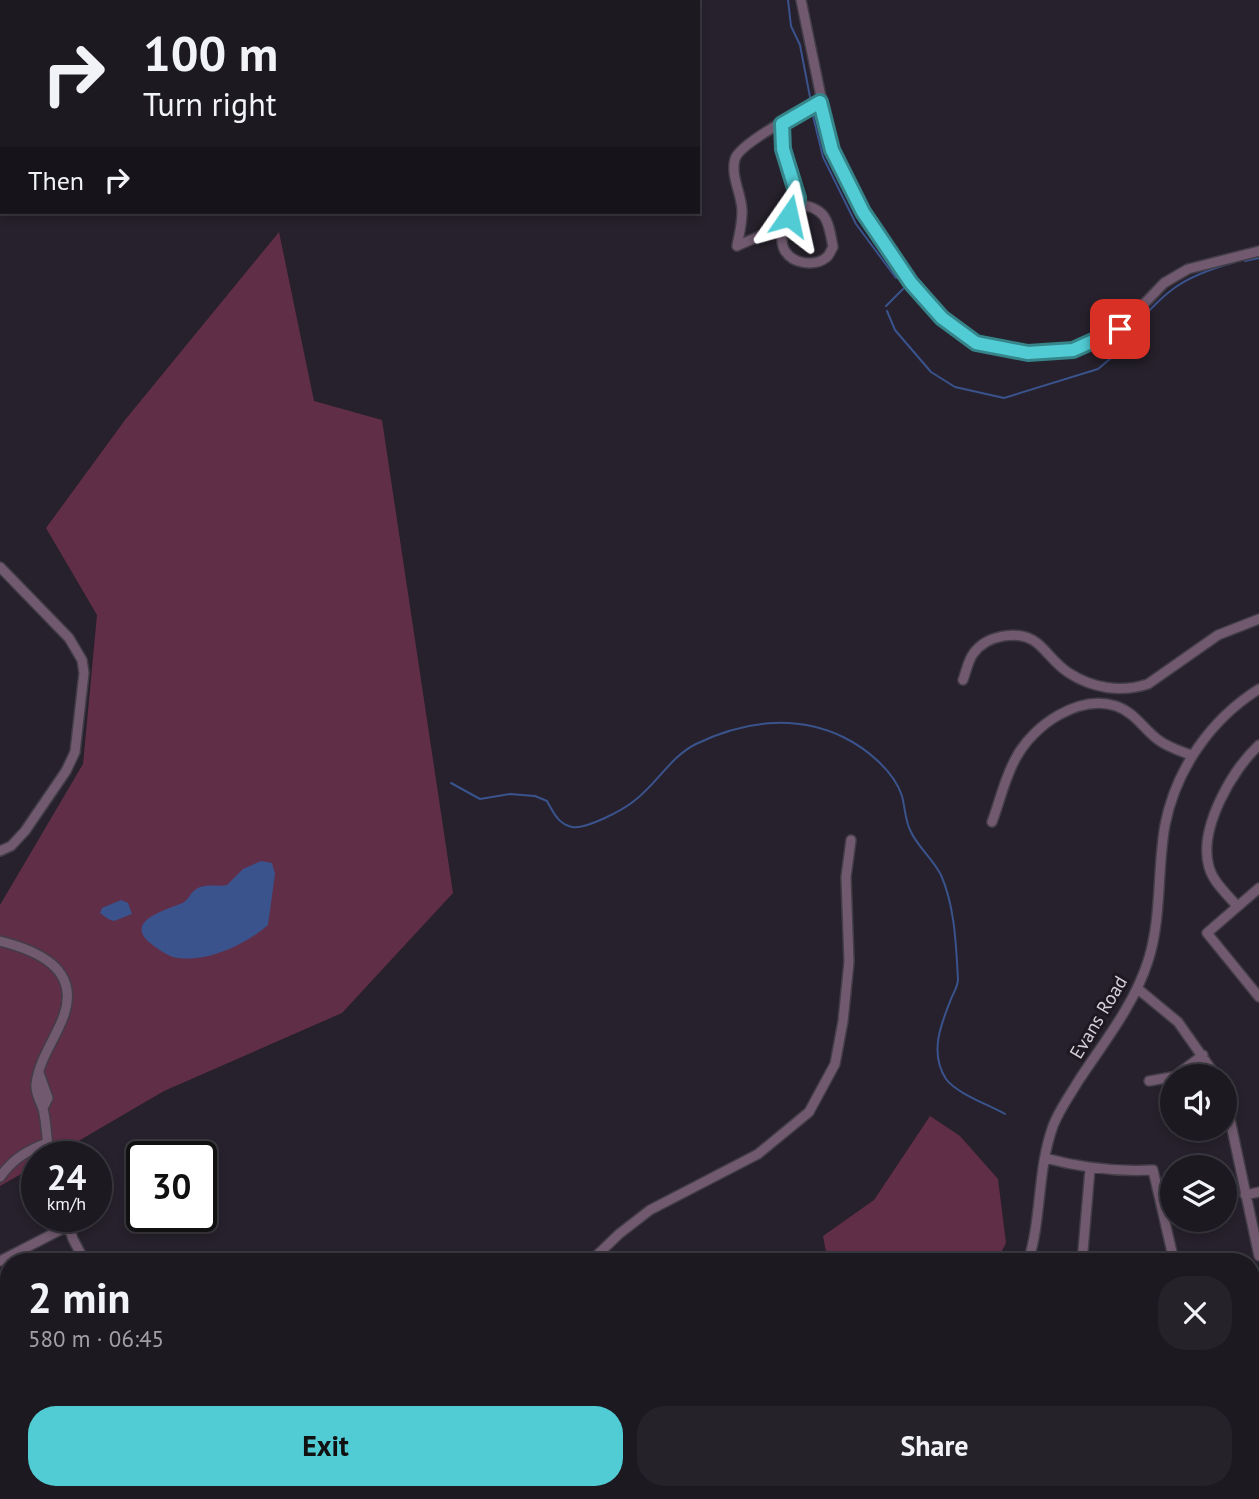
<!DOCTYPE html>
<html lang="en">
<head>
<meta charset="utf-8">
<style>
	:root { --surface:#1c1921; --page:#25222a; --text:#f1f3f6; --muted:#a0a0a5; --line:#3a383f; --accent:#51ccd4 }
	body { margin:0; font-family:"PT Sans",sans-serif; background:var(--page); color:var(--text); height:100vh; display:flex; flex-direction:column; font-size:26px; white-space:nowrap }
	* { box-sizing:border-box; margin:0 }
	p { font-size:23px; color:var(--muted) }
	.icon { flex:none; width:38px; height:38px; fill:none; stroke:currentColor; stroke-width:2; stroke-linecap:round; stroke-linejoin:round }
	.map { position:relative; flex:1; overflow:hidden }
	.sheet { position:absolute; left:0px; top:1253px; width:1260px; height:247px; display:flex; flex-direction:column; background:var(--surface); border-radius:28px 28px 0 0; box-shadow:0 4px 10px #0003,0 0 0 2px var(--line) }
	.sheet>* { flex:none }
	.guide { position:absolute; left:0px; top:0px; width:700px; height:214px; box-shadow:0 4px 10px #0003,0 0 0 2px var(--line); background:#1c1921; color:var(--text); overflow:hidden }
	.buttons { position:absolute; left:1160px; top:1064px; display:grid; gap:14px }
	.buttons a { display:grid; place-items:center; width:77px; height:77px; border-radius:50%; background:var(--surface); box-shadow:0 4px 10px #0003,0 0 0 2px var(--line); font-size:35px }
	.speed { position:absolute; left:21px; top:1141px; display:flex; gap:14px; font-size:35px; font-weight:700; text-align:center }
	.speed>* { display:grid; place-content:center; width:91px; height:91px; border-radius:50%; background:var(--surface); box-shadow:0 4px 10px #0003,0 0 0 2px var(--line); line-height:1 }
	.speed small { font-size:18px; font-weight:400 }
	.speed .limit { border:4px solid #111; border-radius:10px; background:#fff; color:#111 }
	.pin { position:absolute; display:grid; place-items:center; width:60px; height:60px; color:#fff; margin:-30px; border-radius:14px; box-shadow:0 4px 10px #0006 }
	.me { position:absolute; width:77px; margin:-38px; rotate:11deg; stroke-linejoin:round; filter:drop-shadow(0 0 5px #0008) }
	.turn { display:flex; align-items:center; gap:24px; height:147px; padding:0 28px; font-size:32px }
	.turn .icon { width:91px; height:91px; stroke-width:2.5 }
	.turn b { display:block; font-size:49px; line-height:60px }
	.then { display:flex; align-items:center; height:66px; padding:0 28px; background:#0003; gap:14px; font-size:26px }
	.round { display:grid; place-items:center; flex:none; width:74px; height:74px; border-radius:28px; background:var(--page) }
	.overview { display:flex; align-items:center; justify-content:space-between; height:119px; padding:0 28px }
	h1 { font-size:42px; font-weight:700; line-height:52px }
	.button { display:flex; gap:14px; margin-top:auto; padding:14px 28px }
	.button a { flex:1; height:80px; border-radius:28px; background:var(--accent); color:#111; font-size:28px; font-weight:700; line-height:80px; text-align:center }
	.button a+a { background:var(--page); color:var(--text) }
	.map>svg:first-child { display:block }
	.green { fill:#612e48 }
	.water { fill:#3a538c }
	.lines { fill:none; stroke-linecap:round; stroke-linejoin:round }
	.stream { stroke:#3a538c; stroke-width:2 }
	.minor-casing { stroke:#423d47; stroke-width:12 }
	.minor { stroke:#715a6f; stroke-width:9 }
	.route-casing { stroke:#35858a; stroke-width:18 }
	.route { stroke:#51ccd4; stroke-width:12 }
	.labels { text-anchor:middle; dominant-baseline:central; stroke-width:6; stroke-linejoin:round; paint-order:stroke }
	.street-label { font-size:19px; fill:#d3d0d7; stroke:#1d1822 }
</style>
</head>
<body>
<div class="map">
<svg width="1259" height="1499" viewBox="0 0 1259 1499">
	<rect width="100%" height="100%" fill="#26212c"/>
	<path class="green" d="M 279,232 L 314,401 L 382,420 L 453,893 L 342,1013 L 164,1091 L 51,1157 L 37,1157 L 37,1165 L 0,1186 L 0,905 L 83,764 L 97,615 L 46,528 L 125,420 Z
		M 930,1116 L 960,1136 L 998,1179 L 1006,1243 L 996,1262 L 828,1262 L 823,1236 L 874,1200 Z"/>
	<path class="water" d="M 261,861 L 272,863 L 275,874 L 268,925 C 245,945 208,962 178,958 C 169,957 161,951 154,946 C 121,923 162,911 180,904 C 189,901 189,894 195,890 C 204,883 217,887 227,885 L 243,869 Z
		M 121,900 L 128,903 L 132,914 L 114,921 L 108,919 L 100,913 L 102,908 Z"/>
	<g class="lines">
		<path class="stream" d="M 788,0 L 791,26 L 800,45 L 810,97
			M 813,116 L 823,157 L 856,224 L 896,278
			M 1245,261 L 1259,258
			M 886,306 L 903,289
			M 887,311 L 895,330 L 931,372 L 955,387 L 1004,398 L 1098,369 L 1117,353 L 1128,335
			M 1131,330 C 1169,289 1179,278 1235,262
			M 451,783 L 480,799 L 510,794 L 535,796 L 547,801 C 553,812 558,824 572,827 C 585,830 623,810 634,801 C 657,784 670,757 696,744 C 743,721 795,714 843,737 C 866,748 894,771 902,796 C 905,807 905,821 911,832 C 918,847 933,859 941,875 C 955,907 956,945 958,979 C 958,986 954,992 951,999 C 941,1024 929,1053 946,1079 C 956,1093 989,1105 1005,1114"/>
		<g class="minor-casing">
			<path id="minor" d="M 801,0 L 832,150 L 863,212 L 910,283 L 942,318 L 976,343 L 1028,353 L 1073,350 L 1120,329 L 1164,283 L 1188,269 L 1259,251
				M 783,222 C 782,230 780,243 785,251 C 793,264 815,267 827,257 C 830,254 831,250 833,247 C 828,220 827,208 797,204
				M 737,246 C 739,235 742,224 742,213 C 743,196 730,177 735,159 C 740,143 803,110 820,102
				M 737,246 C 760,235 794,226 798,198 L 783,149 L 782,123
				M 0,567 L 69,638 L 82,660 L 84,673 L 75,752 L 66,771 L 25,831 L 11,846 L 0,851
				M 963,680 C 966,672 968,661 973,654 C 986,635 1019,629 1037,643 C 1048,652 1056,665 1069,673 C 1092,688 1121,693 1148,684 L 1218,635 L 1259,619
				M 992,822 C 1000,801 1005,776 1017,756 C 1034,725 1079,694 1116,706 C 1134,712 1143,728 1157,739 C 1167,747 1180,751 1191,755
				M 1259,888 L 1207,933 L 1259,997
				M 1237,906 C 1227,894 1213,882 1209,867 C 1198,829 1232,770 1259,745
				M 0,941 C 36,950 80,968 64,1015 C 56,1038 39,1059 36,1084 C 35,1094 40,1100 43,1109 C 47,1124 46,1141 50,1157
				M 1138,989 L 1178,1022 L 1216,1076
				M 39,1073 L 48,1098 L 43,1108
				M 1175,1076 L 1203,1055
				M 1149,1081 L 1172,1077
				M 1225,1096 L 1259,1256
				M 1045,1158 C 1082,1168 1115,1172 1153,1170 L 1174,1261
				M 0,1177 C 13,1159 26,1151 47,1143
				M 1245,1195 L 1259,1192
				M 65,1216 L 73,1239 L 85,1262
				M 0,1261 L 68,1226
				M 590,1262 L 619,1234 L 650,1210 L 758,1154 L 809,1112 L 835,1064 L 843,1021 L 849,962 L 846,877 L 851,840
				M 1028,1262 C 1042,1218 1037,1170 1053,1126 C 1059,1110 1070,1095 1079,1080 C 1104,1042 1134,1005 1148,961 C 1162,918 1157,869 1165,825 C 1176,769 1211,719 1259,689
				M 1082,1262 L 1090,1169
				M 1251,1378 L 1259,1377
				M 1251,1461 L 1259,1459
				M 421,1491 L 440,1491
				M 557,1491 L 566,1499
				M 929,1491 L 930,1499
				M 1023,1491 L 1025,1499
				M 1113,1491 L 1116,1499
				M 863,1495 L 880,1496"/>
		</g>
		<use href="#minor" class="minor"/>
	</g>
	<g class="lines">
		<g class="route-casing">
			<path id="route" d="M 789,216 L 797,204 L 798,198 L 783,149 L 782,124 L 820,102 L 832,150 L 863,212 L 911,283 L 942,318 L 976,343 L 1028,353 L 1073,350 L 1120,329"/>
		</g>
		<use href="#route" class="route"/>
	</g>
	<g class="labels">
		<g class="street-label">
			<text transform="translate(1098 1017) rotate(-59)">Evans Road</text>
		</g>
	</g>
</svg>
<div class="buttons">
<a><svg class="icon" aria-label="sound" viewBox="0 0 24 24"><path d="M4 9h4l5-4v14l-5-4H4zM17 9q2 3 0 6"/></svg></a>
<a><svg class="icon" aria-label="layers" viewBox="0 0 24 24"><path d="M12 4l9 5-9 5-9-5zM3 14l9 5 9-5"/></svg></a>
</div>
<div class="speed"><div>24<small>km/h</small></div><div class="limit">30</div></div>
<div class="pin" style="left:1120px;top:329px;background:#d93025"><svg class="icon" aria-label="arrive" viewBox="0 0 24 24"><path d="M6 21V4h12l-3 4 3 4H6"/></svg></div>
<svg class="me" style="left:789px;top:216px" viewBox="-20 -20 40 40"><path d="M0-17L14 15 0 8-14 15z" fill="#51ccd4" stroke="#fff" stroke-width="4"/></svg>
<div class="guide">
<div class="turn"><svg class="icon" aria-label="right" viewBox="0 0 24 24"><path d="M7 20v-9h11M14 6l5 5-5 5"/></svg><div><b>100 m</b>Turn right</div></div>
<div class="then">Then<svg class="icon" aria-label="right" viewBox="0 0 24 24"><path d="M7 20v-9h11M14 6l5 5-5 5"/></svg></div>
</div>
<section class="sheet">
<div class="overview"><div><h1>2 min</h1><p>580 m · 06:45</p></div><a class="round"><svg class="icon" aria-label="close" viewBox="0 0 24 24"><path d="M6 6l12 12M18 6L6 18"/></svg></a></div>
<div class="button"><a>Exit</a><a>Share</a></div>
</section>
</div>
</body>
</html>
